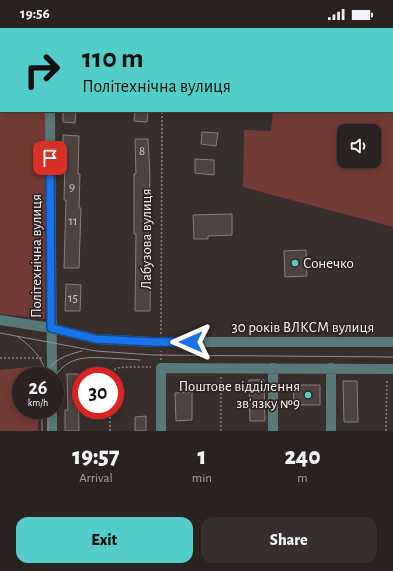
<!DOCTYPE html>
<html lang="en">
<head>
<meta charset="utf-8">
<style>
	:root { --surface:#2a2221; --page:#362f2e; --text:#f1f3f6; --muted:#a5a4a5; --line:#463f3f; --accent:#53cdca }
	body { margin:0; font-family:"Alegreya Sans",sans-serif; background:var(--page); color:var(--text); height:100vh; display:flex; flex-direction:column; font-size:15px; white-space:nowrap }
	* { box-sizing:border-box; margin:0 }
	p { font-size:13px; color:var(--muted) }
	.icon { flex:none; width:22px; height:22px; fill:none; stroke:currentColor; stroke-width:2; stroke-linecap:round; stroke-linejoin:round }
	.map { position:relative; height:403px; overflow:hidden }
	.details { display:flex; flex-direction:column; background:var(--surface); flex:1 }
	.details>* { flex:none }
	.top-card { position:absolute; left:0px; top:0px; width:393px; height:84px; box-shadow:0 2px 10px #0003,0 0 0 1px var(--line); background:#53cdca; color:#111; overflow:hidden }
	.controls { position:absolute; left:337px; top:96px; display:grid; gap:8px }
	.controls a { display:grid; place-items:center; width:44px; height:44px; border-radius:8px; background:var(--surface); box-shadow:0 2px 10px #0003,0 0 0 1px var(--line); font-size:20px }
	.speed { position:absolute; left:12px; top:339px; display:flex; gap:8px; font-size:20px; font-weight:700; text-align:center }
	.speed>* { display:grid; place-content:center; width:52px; height:52px; border-radius:50%; background:var(--surface); box-shadow:0 2px 10px #0003,0 0 0 1px var(--line); line-height:1 }
	.speed small { font-size:10px; font-weight:400 }
	.speed .limit { border:6px solid #d22; background:#fff; color:#111 }
	.pin { position:absolute; display:grid; place-items:center; width:34px; height:34px; color:#fff; margin:-17px; border-radius:8px; box-shadow:0 2px 6px #0006 }
	.me { position:absolute; width:44px; margin:-22px; rotate:270deg; stroke-linejoin:round; filter:drop-shadow(0 0 3px #0008) }
	.turn { display:flex; align-items:center; gap:14px; height:84px; padding:0 16px; font-size:18px }
	.turn .icon { width:52px; height:52px; stroke-width:2.5 }
	.turn b { display:block; font-size:28px; line-height:34px }
	.eta { display:flex; justify-content:space-evenly; align-items:center; height:68px; text-align:center }
	.eta b { font-size:24px; font-weight:800; line-height:28px }
	.button { display:flex; gap:8px; margin-top:auto; padding:8px 16px }
	.button a { flex:1; height:46px; border-radius:12px; background:var(--accent); color:#111; font-size:16px; font-weight:800; line-height:46px; text-align:center }
	.button a+a { background:var(--page); color:var(--text) }
	.status { display:flex; justify-content:space-between; align-items:center; height:28px; padding:0 20px; background:var(--surface); direction:ltr }
	.status svg { height:11px; fill:currentColor }
	.map>svg:first-child { display:block }
	.green { fill:#733b35; fill-rule:evenodd }
	.building { fill:#4f4342; stroke:#8a7d7c }
	.lines { fill:none; stroke-linecap:round; stroke-linejoin:round }
	.path { stroke:#89807f; stroke-width:1.5; stroke-dasharray:2 2; stroke-linecap:butt }
	.minor { stroke:#577978; stroke-width:10 }
	.tram { stroke:#958c8a; stroke-width:1 }
	.route-casing { stroke:#114b97; stroke-width:10 }
	.route { stroke:#1a73e8; stroke-width:7 }
	.poi-dot { fill:#53cdca; stroke:#2e2423; stroke-width:1.5 }
	.labels { text-anchor:middle; dominant-baseline:central; stroke-width:3.5; stroke-linejoin:round; paint-order:stroke }
	.number-label { font-size:13px; fill:#cfc6c5 }
	.street-label { font-size:15px; fill:#faf2f1; stroke:#2e2423 }
	.poi-label { font-size:15px; fill:#faf2f1; stroke:#2e2423; text-anchor:start }
</style>
</head>
<body>
<div class="status"><b>19:56</b><svg viewBox="0 0 49 12"><path d="M0 12V9h3v3zM5 12V6h3v6zM10 12V3h3v9zM15 12V0h3v12zM26 1h20v11H26zM47 4h2v5h-2z"/></svg></div>
<div class="map">
<svg width="393" height="403" viewBox="0 0 393 403">
	<rect width="100%" height="100%" fill="#382e2c"/>
	<path class="green" d="M 0,0 L 46,0 L 1,1 L 1,83 L 46,83 L 45,291 L 0,286 Z
		M 280,0 L 393,0 L 393,199 L 243,159 L 244,102 L 271,103 L 273,83 L 392,83 L 392,1 L 280,1 ZM 344,103 L 374,103 L 374,133 L 344,133 Z
		M 39,338 L 39,348 L 21,348 L 21,382 L 38,382 L 38,403 L 0,403 L 0,342 Z"/>
	<path class="building" d="M 63,83 L 76,83 L 75,95 L 63,94 Z
		M 135,83 L 148,83 L 147,94 L 134,93 Z
		M 202,104 L 218,105 L 216,118 L 201,116 Z
		M 63,107 L 79,108 L 78,146 L 80,146 L 79,180 L 81,180 L 79,240 L 64,240 L 66,172 L 64,172 L 65,134 L 63,134 Z
		M 135,111 L 148,111 L 150,147 L 148,218 L 151,218 L 150,283 L 135,283 L 136,206 L 134,206 L 134,146 L 136,146 Z
		M 195,131 L 214,132 L 214,147 L 195,145 Z
		M 232,186 L 232,207 L 208,208 L 208,211 L 194,211 L 193,187 Z
		M 306,222 L 307,248 L 285,249 L 284,223 Z
		M 66,256 L 81,257 L 80,283 L 65,283 Z
		M 67,346 L 78,346 L 79,403 L 65,403 L 65,382 L 68,382 Z
		M 249,352 L 264,352 L 265,393 L 250,393 Z
		M 343,353 L 357,353 L 358,394 L 344,394 Z
		M 293,357 L 320,357 L 320,377 L 294,377 Z
		M 192,364 L 192,392 L 176,393 L 175,365 Z
		M 146,388 L 146,403 L 135,403 L 135,389 Z"/>
	<g class="lines">
		<path class="path" d="M 290,0 L 293,1
			M 344,0 L 346,1
			M 162,1 L 162,0
			M 392,20 L 393,21
			M 392,41 L 393,41
			M 161,306 L 162,83
			M 0,330 L 42,330
			M 161,332 L 161,323
			M 111,348 L 111,344 L 117,340 L 125,339 L 151,339
			M 110,403 L 110,382
			M 221,403 L 221,349
			M 386,403 L 387,351"/>
		<path class="minor" d="M 50,0 L 50,1
			M 50,83 L 52,348
			M 0,292 L 51,300 L 96,311 L 153,314 L 393,314
			M 52,403 L 52,382
			M 161,403 L 161,340 L 393,341
			M 273,403 L 273,340
			M 331,403 L 331,340"/>
		<path class="tram" d="M 0,305 L 96,323 L 153,327 L 393,329
			M 18,309 C 31,318 45,332 46,348
			M 44,348 C 51,332 66,327 82,323
			M 55,348 C 69,328 86,329 108,330 C 119,331 130,331 140,332
			M 42,382 L 42,403
			M 48,403 L 48,382"/>
	</g>
	<g class="lines">
		<g class="route-casing">
			<path id="route" d="M 50,130 L 51,300 L 96,311 L 153,314 L 191,314"/>
		</g>
		<use href="#route" class="route"/>
	</g>
	<g class="poi-dot">
		<circle cx="295" cy="235" r="4"/>
		<circle cx="308" cy="367" r="4"/>
	</g>
	<g class="labels">
		<g class="number-label">
			<text x="142" y="123">8</text>
			<text x="72" y="159">9</text>
			<text x="73" y="193">11</text>
			<text x="73" y="270">15</text>
		</g>
		<g class="street-label">
			<text transform="translate(146 211) rotate(-90)">Лабузова вулиця</text>
			<text transform="translate(36 228) rotate(-90)">Політехнічна вулиця</text>
			<text x="303" y="299">30 років ВЛКСМ вулиця</text>
		</g>
		<g class="poi-label">
			<text x="303" y="235">Сонечко</text>
			<text x="300" y="358" text-anchor="end">Поштове відділення<tspan x="300" dy="17">зв'язку №9</tspan></text>
		</g>
	</g>
</svg>
<div class="controls">
<a><svg class="icon" aria-label="sound" viewBox="0 0 24 24"><path d="M4 9h4l5-4v14l-5-4H4zM17 9q2 3 0 6"/></svg></a>
</div>
<div class="speed"><div>26<small>km/h</small></div><div class="limit">30</div></div>
<div class="pin" style="left:50px;top:130px;background:#d93025"><svg class="icon" aria-label="arrive" viewBox="0 0 24 24"><path d="M6 21V4h12l-3 4 3 4H6"/></svg></div>
<svg class="me" style="left:191px;top:314px" viewBox="-20 -20 40 40"><path d="M0-17L14 15 0 8-14 15z" fill="#1a73e8" stroke="#fff" stroke-width="4"/></svg>
<div class="top-card">
<div class="turn"><svg class="icon" aria-label="right" viewBox="0 0 24 24"><path d="M7 20v-9h11M14 6l5 5-5 5"/></svg><div><b>110 m</b>Політехнічна вулиця</div></div>
</div>
</div>
<section class="details">
<div class="eta">
<div><b>19:57</b><p>Arrival</p></div>
<div><b>1</b><p>min</p></div>
<div><b>240</b><p>m</p></div>
</div>
<div class="button"><a>Exit</a><a>Share</a></div>
</section>
</body>
</html>
